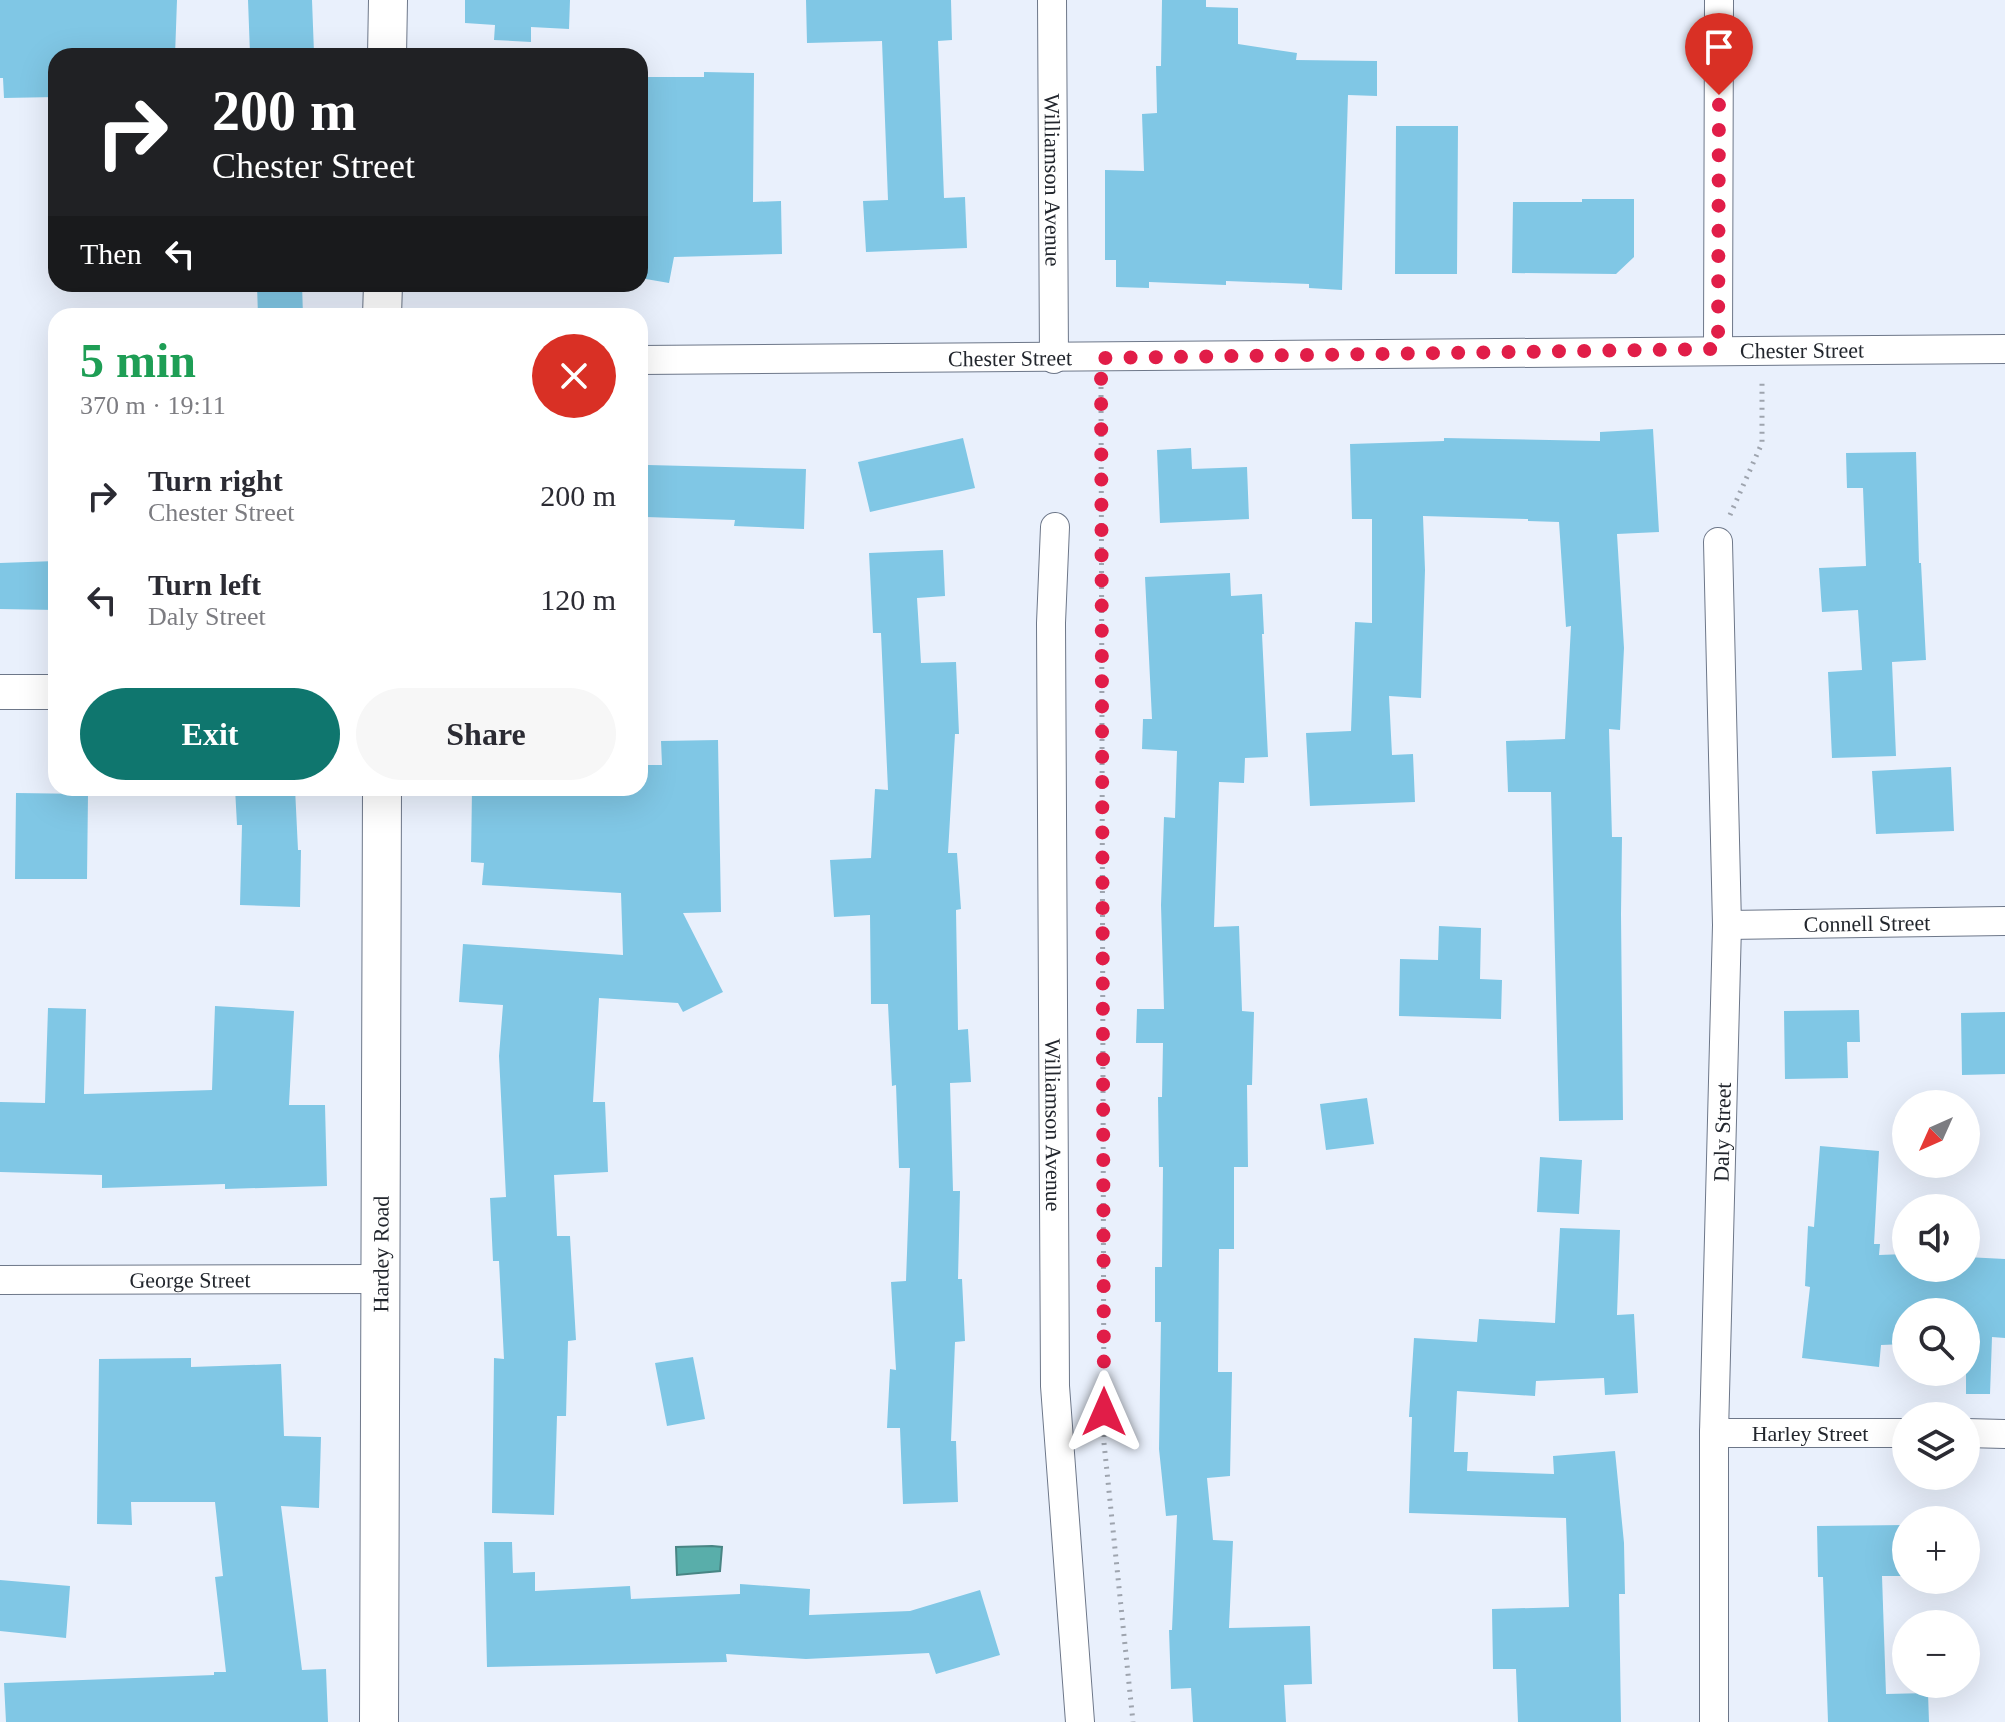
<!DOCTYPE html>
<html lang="en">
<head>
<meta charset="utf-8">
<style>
	:root { --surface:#fff; --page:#f7f7f7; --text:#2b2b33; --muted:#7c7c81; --accent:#0f766e }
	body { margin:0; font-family:Georgia,serif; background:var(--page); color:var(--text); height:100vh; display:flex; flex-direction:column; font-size:30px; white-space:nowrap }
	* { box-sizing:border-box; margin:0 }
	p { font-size:26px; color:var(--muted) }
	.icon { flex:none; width:44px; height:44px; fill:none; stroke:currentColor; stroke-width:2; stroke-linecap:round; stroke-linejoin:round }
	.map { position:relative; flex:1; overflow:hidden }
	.side { position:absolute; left:48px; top:308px; width:600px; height:488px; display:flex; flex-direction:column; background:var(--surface); border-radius:24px; box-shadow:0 8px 32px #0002 }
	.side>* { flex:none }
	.hud { position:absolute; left:48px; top:48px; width:600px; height:244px; border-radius:24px; box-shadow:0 8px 32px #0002; background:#202124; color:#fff; overflow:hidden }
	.needle { width:52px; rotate:225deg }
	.fabs { position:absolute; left:1892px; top:1090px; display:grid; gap:16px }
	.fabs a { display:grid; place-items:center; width:88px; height:88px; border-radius:50%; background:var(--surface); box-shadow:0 8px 32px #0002; font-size:40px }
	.pin { position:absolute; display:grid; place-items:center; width:68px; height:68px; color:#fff; margin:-82px -34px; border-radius:50% 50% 50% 0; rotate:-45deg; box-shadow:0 0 8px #0007 }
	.pin .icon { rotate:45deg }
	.me { position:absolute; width:88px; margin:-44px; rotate:0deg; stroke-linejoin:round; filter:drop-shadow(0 0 6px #0008) }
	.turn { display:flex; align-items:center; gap:28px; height:168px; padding:0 32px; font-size:36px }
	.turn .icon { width:104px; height:104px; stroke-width:2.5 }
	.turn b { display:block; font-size:56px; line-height:68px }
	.then { display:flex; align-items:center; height:76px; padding:0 32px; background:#0003; gap:16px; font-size:30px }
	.round { display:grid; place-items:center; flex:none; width:84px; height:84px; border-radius:42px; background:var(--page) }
	.head { display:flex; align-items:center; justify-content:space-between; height:136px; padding:0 32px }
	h1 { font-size:48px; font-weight:600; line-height:60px; color:#1e9e55 }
	.primary-button { display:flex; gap:16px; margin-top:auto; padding:16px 32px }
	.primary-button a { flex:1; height:92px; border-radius:48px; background:var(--accent); color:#fff; font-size:32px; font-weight:600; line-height:92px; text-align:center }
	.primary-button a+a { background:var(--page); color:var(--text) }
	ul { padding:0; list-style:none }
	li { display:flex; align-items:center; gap:24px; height:104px; padding:0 32px }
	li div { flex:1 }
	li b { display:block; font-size:30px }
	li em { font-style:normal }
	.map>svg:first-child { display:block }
	.water { fill:#59aeaa; stroke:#488584; stroke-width:2 }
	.building { fill:#80c7e5 }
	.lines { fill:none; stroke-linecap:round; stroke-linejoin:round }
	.minor-casing { stroke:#6d7789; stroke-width:30 }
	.tertiary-casing { stroke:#6d7789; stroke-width:36 }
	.secondary-casing { stroke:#6d7789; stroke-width:40 }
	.path { stroke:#9ea4ae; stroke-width:5; stroke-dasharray:2 6; stroke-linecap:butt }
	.minor { stroke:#fff; stroke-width:28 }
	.tertiary { stroke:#fff; stroke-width:34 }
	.secondary { stroke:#fff; stroke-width:38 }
	.route { stroke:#e11d48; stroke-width:14; stroke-dasharray:0 25.2 }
	.labels { text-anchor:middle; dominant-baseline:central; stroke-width:6; stroke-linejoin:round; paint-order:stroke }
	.street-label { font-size:22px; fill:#22262d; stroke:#fdfdfd }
</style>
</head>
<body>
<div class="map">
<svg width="2005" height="1722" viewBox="0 0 2005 1722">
	<rect width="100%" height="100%" fill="#e9f0fc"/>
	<path class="water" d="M 712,1546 L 722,1547 L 720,1571 L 677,1575 L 676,1547 Z"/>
	<path class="building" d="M 0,0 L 177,0 L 175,56 L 56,56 L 56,97 L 4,98 L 3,78 L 0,78 Z
		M 248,0 L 312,0 L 314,53 L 250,54 Z
		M 465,0 L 570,0 L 569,29 L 531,27 L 531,42 L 494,40 L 495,25 L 465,23 Z
		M 806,0 L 951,0 L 952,40 L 938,41 L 944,198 L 965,197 L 967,248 L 866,252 L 863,201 L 888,200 L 882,41 L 807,43 Z
		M 1162,0 L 1206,0 L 1206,7 L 1238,8 L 1238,44 L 1297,53 L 1296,60 L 1377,61 L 1377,96 L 1348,95 L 1342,290 L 1309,288 L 1309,284 L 1226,281 L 1226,285 L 1149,282 L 1149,288 L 1116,287 L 1116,260 L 1105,260 L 1105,170 L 1144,171 L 1142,114 L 1157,113 L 1156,66 L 1161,66 Z
		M 704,72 L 754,73 L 753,202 L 781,201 L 782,254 L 674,257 L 669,283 L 640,278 L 640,225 L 646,189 L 640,189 L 640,77 L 704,77 Z
		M 1396,126 L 1458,126 L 1457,274 L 1395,274 Z
		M 1582,199 L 1634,199 L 1634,257 L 1616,274 L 1512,273 L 1513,202 L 1582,202 Z
		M 302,284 L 303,316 L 258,316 L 257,285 Z
		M 1653,429 L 1659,532 L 1617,534 L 1624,648 L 1620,730 L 1609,729 L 1612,837 L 1622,837 L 1621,914 L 1623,1120 L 1559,1121 L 1551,792 L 1508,792 L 1506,741 L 1565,739 L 1571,626 L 1566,627 L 1559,522 L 1528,521 L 1528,519 L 1423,516 L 1425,570 L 1421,698 L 1389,696 L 1392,755 L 1413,754 L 1415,802 L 1310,806 L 1306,733 L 1351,731 L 1355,622 L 1372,623 L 1372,519 L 1352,519 L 1350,444 L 1444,441 L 1444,438 L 1600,441 L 1600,432 Z
		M 963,438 L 975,488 L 870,512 L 858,462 Z
		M 1191,448 L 1192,469 L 1247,467 L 1249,519 L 1160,523 L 1157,450 Z
		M 1916,452 L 1919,563 L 1921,563 L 1926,660 L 1892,662 L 1896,756 L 1832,758 L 1828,672 L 1862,670 L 1858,610 L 1822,612 L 1819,568 L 1866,566 L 1863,488 L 1847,488 L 1846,453 Z
		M 648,465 L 806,469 L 804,529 L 734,526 L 735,520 L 646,517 Z
		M 943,550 L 945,596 L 917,598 L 921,663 L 956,662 L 959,734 L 955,734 L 948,853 L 957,853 L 961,909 L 956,910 L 958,1030 L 968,1029 L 971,1082 L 950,1083 L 953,1191 L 960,1191 L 958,1279 L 962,1279 L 965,1341 L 955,1342 L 951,1441 L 956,1441 L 958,1502 L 903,1504 L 900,1428 L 887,1428 L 890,1369 L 896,1370 L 891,1282 L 906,1281 L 910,1168 L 899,1168 L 896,1085 L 892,1086 L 888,1004 L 871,1004 L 870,915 L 834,917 L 830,860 L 871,858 L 875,789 L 888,790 L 881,633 L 873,633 L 869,553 Z
		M 56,561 L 56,610 L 0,609 L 0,563 Z
		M 1230,573 L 1231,596 L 1262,594 L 1264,634 L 1262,634 L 1268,757 L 1245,758 L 1244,783 L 1219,782 L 1214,927 L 1239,926 L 1242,1011 L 1254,1012 L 1252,1085 L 1247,1085 L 1248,1167 L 1234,1167 L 1234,1249 L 1219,1249 L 1218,1372 L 1232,1372 L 1230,1476 L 1207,1478 L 1213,1540 L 1233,1541 L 1229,1628 L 1310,1626 L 1312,1684 L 1284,1685 L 1286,1722 L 1193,1722 L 1191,1688 L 1171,1689 L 1169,1630 L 1172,1630 L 1177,1515 L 1166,1516 L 1159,1449 L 1161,1322 L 1155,1322 L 1155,1267 L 1162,1267 L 1163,1167 L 1159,1167 L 1158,1097 L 1162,1097 L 1163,1043 L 1136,1043 L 1137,1009 L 1164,1009 L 1161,905 L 1164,817 L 1175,818 L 1177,751 L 1142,749 L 1143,719 L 1152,719 L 1145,577 Z
		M 718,740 L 721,912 L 683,913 L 723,992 L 683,1012 L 678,1003 L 599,998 L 593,1102 L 605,1102 L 608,1172 L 554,1175 L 557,1236 L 570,1236 L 576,1340 L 568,1341 L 566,1416 L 557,1416 L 554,1515 L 492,1513 L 494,1358 L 504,1359 L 499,1261 L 493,1261 L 490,1198 L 506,1197 L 499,1056 L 503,1005 L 459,1002 L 463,944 L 623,955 L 621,893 L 482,885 L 484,863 L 471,862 L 472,788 L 640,788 L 640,765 L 662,765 L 661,741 Z
		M 1951,767 L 1954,831 L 1876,834 L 1872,771 Z
		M 235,788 L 295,788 L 298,850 L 301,850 L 300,907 L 240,905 L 242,825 L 237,825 Z
		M 16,793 L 88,794 L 87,879 L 15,879 Z
		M 1439,926 L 1481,928 L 1480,979 L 1502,980 L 1501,1019 L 1399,1016 L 1400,959 L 1438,960 Z
		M 215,1006 L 294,1011 L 289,1105 L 325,1105 L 327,1186 L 225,1189 L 225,1184 L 102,1188 L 102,1175 L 0,1172 L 0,1102 L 45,1103 L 48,1008 L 86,1009 L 84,1094 L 212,1090 Z
		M 1859,1010 L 1860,1042 L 1847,1042 L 1848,1078 L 1785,1079 L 1784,1011 Z
		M 2005,1012 L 2005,1074 L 1962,1075 L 1961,1013 Z
		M 1367,1098 L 1374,1144 L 1326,1150 L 1320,1104 Z
		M 1820,1146 L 1879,1151 L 1874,1244 L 1880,1244 L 1879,1255 L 1906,1254 L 1906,1268 L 1966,1268 L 1966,1257 L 2005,1259 L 2005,1338 L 1992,1337 L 1990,1394 L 1966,1394 L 1966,1312 L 1906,1312 L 1906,1344 L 1881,1345 L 1879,1367 L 1802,1358 L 1810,1287 L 1805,1286 L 1808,1226 L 1814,1227 Z
		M 1540,1157 L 1582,1160 L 1579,1214 L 1537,1212 Z
		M 1560,1228 L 1620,1230 L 1617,1315 L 1634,1314 L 1638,1393 L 1605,1395 L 1604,1378 L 1536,1381 L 1535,1396 L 1457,1391 L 1454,1452 L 1468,1452 L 1467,1471 L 1554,1474 L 1553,1456 L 1615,1451 L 1624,1543 L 1625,1594 L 1619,1594 L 1621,1722 L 1518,1722 L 1516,1669 L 1493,1669 L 1492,1609 L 1569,1607 L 1566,1518 L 1409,1513 L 1412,1417 L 1409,1417 L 1414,1338 L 1477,1342 L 1479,1319 L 1555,1323 Z
		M 693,1357 L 705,1419 L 667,1426 L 655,1363 Z
		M 191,1358 L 191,1367 L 281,1364 L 284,1436 L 321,1437 L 319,1508 L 281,1506 L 302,1670 L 326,1669 L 328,1722 L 6,1722 L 4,1683 L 214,1675 L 214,1672 L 226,1672 L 215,1577 L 223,1576 L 215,1502 L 131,1502 L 132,1525 L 97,1524 L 99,1359 Z
		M 1906,1525 L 1906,1576 L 1882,1576 L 1886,1694 L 1928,1693 L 1929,1722 L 1828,1722 L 1823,1577 L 1818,1577 L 1817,1526 Z
		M 484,1542 L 512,1542 L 513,1573 L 535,1572 L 535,1591 L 630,1586 L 631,1599 L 740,1594 L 740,1584 L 810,1589 L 809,1615 L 910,1611 L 980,1590 L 1000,1655 L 936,1674 L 929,1653 L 806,1659 L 726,1654 L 727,1662 L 487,1667 Z
		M 0,1580 L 70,1586 L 66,1638 L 0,1631 Z"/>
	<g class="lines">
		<g class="minor-casing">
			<g id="minor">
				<path id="s1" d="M 1052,0 L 1054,359"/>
				<path d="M 1718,349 L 1719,0"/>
				<path id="s2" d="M 640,360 C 1095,359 1550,350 2005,349"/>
				<path id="s3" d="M 1055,527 L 1051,623 L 1055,1386 L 1080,1722"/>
				<path id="s4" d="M 1727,925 L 2005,921"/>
				<path id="s5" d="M 0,1280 L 381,1279"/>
				<path id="s6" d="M 1714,1433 L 1906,1433"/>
				<path d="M 1966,1433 L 2005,1434"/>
				<path id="s7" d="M 1714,1722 L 1714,1433 L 1727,925 L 1718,542"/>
			</g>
		</g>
		<g class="tertiary-casing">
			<path id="tertiary" d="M 0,692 L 56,692"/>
		</g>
		<g class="secondary-casing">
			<g id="secondary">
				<path d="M 387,56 L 388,0"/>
				<path d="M 382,316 L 383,284"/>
				<path id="s8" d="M 379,1722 L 382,788"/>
			</g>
		</g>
		<path class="path" d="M 1101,387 L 1104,1443 L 1133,1722
			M 1730,515 L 1762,443 L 1762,380"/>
		<use href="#minor" class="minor"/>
		<use href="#tertiary" class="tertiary"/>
		<use href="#secondary" class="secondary"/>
	</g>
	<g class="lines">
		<path class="route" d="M 1104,1412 L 1101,358 L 1718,349 L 1719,95"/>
	</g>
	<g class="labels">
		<g class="street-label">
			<text stroke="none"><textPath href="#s1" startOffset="180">Williamson Avenue</textPath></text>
			<text stroke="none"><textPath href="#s2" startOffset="1162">Chester Street</textPath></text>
			<text stroke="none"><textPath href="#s2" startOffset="370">Chester Street</textPath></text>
			<text stroke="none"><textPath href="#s4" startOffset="140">Connell Street</textPath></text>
			<text stroke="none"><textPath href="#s3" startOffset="598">Williamson Avenue</textPath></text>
			<text stroke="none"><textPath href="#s7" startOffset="590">Daly Street</textPath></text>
			<text stroke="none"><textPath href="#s8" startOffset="468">Hardey Road</textPath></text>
			<text stroke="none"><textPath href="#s5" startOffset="190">George Street</textPath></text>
			<text stroke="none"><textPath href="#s6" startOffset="96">Harley Street</textPath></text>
		</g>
	</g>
</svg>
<div class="fabs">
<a><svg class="needle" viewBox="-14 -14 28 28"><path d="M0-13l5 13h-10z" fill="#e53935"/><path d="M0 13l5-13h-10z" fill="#7c7c81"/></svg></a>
<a><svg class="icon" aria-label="sound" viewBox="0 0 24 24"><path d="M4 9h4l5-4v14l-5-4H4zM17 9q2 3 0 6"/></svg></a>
<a><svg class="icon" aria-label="search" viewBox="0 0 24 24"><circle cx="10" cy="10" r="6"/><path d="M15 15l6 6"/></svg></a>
<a><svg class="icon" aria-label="layers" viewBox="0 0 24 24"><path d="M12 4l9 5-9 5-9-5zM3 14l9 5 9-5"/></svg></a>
<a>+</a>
<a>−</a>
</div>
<div class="pin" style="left:1719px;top:95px;background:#d93025"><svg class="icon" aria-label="arrive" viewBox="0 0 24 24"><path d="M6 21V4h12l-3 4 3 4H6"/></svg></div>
<svg class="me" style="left:1104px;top:1412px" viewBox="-20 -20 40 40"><path d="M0-17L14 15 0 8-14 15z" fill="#e11d48" stroke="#fff" stroke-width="4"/></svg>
<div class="hud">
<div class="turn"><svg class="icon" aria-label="right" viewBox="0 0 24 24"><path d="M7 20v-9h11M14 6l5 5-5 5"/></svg><div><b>200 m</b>Chester Street</div></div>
<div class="then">Then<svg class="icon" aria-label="left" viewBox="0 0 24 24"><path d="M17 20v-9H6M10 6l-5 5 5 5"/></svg></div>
</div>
<section class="side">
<div class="head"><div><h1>5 min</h1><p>370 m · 19:11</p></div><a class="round" style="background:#d93025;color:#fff"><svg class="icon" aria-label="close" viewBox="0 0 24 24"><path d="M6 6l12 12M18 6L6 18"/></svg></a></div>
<ul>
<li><svg class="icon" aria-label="right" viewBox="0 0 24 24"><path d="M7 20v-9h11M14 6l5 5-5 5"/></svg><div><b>Turn right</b><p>Chester Street</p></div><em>200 m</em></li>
<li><svg class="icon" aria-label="left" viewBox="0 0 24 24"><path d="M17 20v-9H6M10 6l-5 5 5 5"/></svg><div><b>Turn left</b><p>Daly Street</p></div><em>120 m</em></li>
</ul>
<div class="primary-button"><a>Exit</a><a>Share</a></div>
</section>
</div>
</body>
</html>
